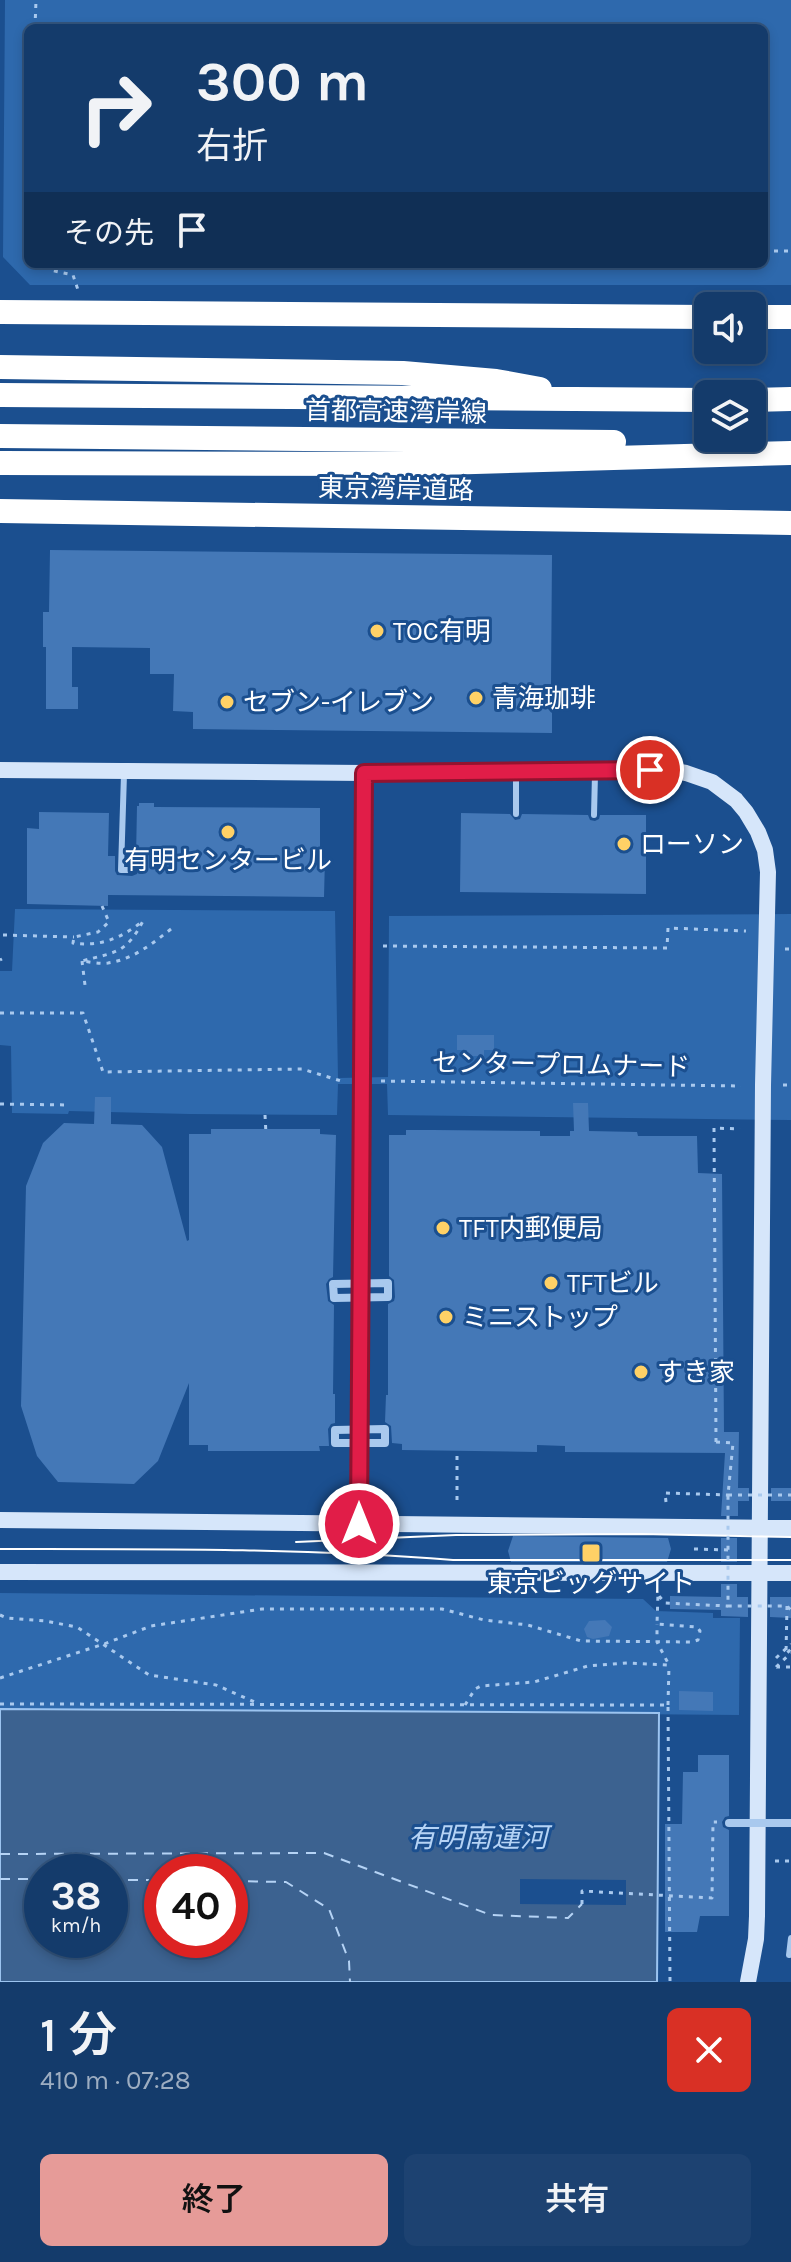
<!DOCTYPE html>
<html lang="ja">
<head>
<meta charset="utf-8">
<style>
	:root { --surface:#143b6b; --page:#1d4271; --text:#f1f3f6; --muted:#9dadc1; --line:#33557e; --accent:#e69b98 }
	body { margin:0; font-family:Karla,"Noto Sans JP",sans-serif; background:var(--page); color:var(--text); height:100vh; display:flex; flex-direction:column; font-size:30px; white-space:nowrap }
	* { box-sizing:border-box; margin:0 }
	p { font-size:26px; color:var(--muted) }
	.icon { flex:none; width:44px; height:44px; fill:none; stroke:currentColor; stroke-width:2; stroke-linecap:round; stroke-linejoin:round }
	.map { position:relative; height:1982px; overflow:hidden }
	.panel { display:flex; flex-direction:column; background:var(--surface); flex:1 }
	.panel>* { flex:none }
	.top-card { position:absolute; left:24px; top:24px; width:744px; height:244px; border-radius:12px; box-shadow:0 4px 12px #0003,0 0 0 2px var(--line); background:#143b6b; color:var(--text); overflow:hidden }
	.tools { position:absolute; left:694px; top:292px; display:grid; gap:16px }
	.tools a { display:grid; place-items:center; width:72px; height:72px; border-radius:12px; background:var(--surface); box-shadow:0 4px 12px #0003,0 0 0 2px var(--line); font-size:40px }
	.speed { position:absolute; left:24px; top:1854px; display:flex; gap:16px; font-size:40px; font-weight:700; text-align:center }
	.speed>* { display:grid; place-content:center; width:104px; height:104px; border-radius:50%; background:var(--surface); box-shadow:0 4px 12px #0003,0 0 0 2px var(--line); line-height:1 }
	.speed small { font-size:20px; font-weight:400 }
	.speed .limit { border:12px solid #d22; background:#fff; color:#111 }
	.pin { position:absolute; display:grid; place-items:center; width:68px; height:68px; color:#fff; margin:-34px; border:4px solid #fff; border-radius:50%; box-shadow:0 2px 8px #0007 }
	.me { position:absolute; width:88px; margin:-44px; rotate:0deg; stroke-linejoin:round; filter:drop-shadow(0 0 6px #0008) }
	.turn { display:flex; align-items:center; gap:28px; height:168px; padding:0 40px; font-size:36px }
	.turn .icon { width:104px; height:104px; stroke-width:2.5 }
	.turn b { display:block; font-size:56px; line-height:68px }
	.then { display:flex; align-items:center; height:76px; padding:0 40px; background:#0003; gap:16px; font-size:30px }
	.round { display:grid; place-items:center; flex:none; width:84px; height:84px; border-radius:12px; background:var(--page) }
	.summary { display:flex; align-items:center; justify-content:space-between; height:136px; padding:0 40px }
	h1 { font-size:48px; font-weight:600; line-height:60px }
	.action { display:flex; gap:16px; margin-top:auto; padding:16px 40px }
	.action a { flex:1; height:92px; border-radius:12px; background:var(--accent); color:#111; font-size:32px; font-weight:600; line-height:92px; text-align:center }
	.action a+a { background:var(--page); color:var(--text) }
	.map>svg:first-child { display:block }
	.green { fill:#2e69ad; fill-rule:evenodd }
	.water { fill:#3c6290; stroke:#9cc4f0; stroke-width:2; fill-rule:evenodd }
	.pier { fill:#1b4f8f }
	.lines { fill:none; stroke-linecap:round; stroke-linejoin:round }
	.ferry { stroke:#b5d3f5; stroke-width:2; stroke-dasharray:10 8; stroke-linecap:butt }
	.building { fill:#4478b7 }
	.path { stroke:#a9c9ee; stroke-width:3; stroke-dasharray:4 6; stroke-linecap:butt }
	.lane { stroke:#a9c9ee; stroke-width:6 }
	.street { stroke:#a9c9ee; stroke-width:8 }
	.secondary { stroke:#d6e6fa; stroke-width:16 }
	.highway { stroke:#fff; stroke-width:24 }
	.tram { stroke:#fff; stroke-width:2 }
	.path-bridge { stroke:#a9c9ee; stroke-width:3; stroke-dasharray:4 6; stroke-linecap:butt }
	.street-bridge { stroke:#a9c9ee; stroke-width:8 }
	.route-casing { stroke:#92132f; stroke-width:20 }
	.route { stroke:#e11d48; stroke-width:14 }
	.poi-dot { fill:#ffd166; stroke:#1b4f8f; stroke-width:3 }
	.labels { text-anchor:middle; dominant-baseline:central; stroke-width:6; stroke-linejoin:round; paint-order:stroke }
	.street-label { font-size:26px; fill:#fff; stroke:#1b4f8f }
	.poi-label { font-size:26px; fill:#fff; stroke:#1b4f8f; text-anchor:start }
	.water-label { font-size:28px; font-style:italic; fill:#b5d3f5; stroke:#1b4f8f }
</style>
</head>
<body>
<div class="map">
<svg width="791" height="1982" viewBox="0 0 791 1982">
	<rect width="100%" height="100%" fill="#1b4f8f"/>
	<path class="green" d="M 5,0 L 791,0 L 791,285 L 30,285 L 3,257 ZM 28,28 L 764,28 L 764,264 L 28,264 Z
		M 15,909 L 335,911 L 338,1078 L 388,1077 L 389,916 L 791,914 L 791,1120 L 388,1115 L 387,1084 L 338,1084 L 337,1115 L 189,1114 L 69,1111 L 68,1114 L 12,1113 L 11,1046 L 0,1045 L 0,971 L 12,971 Z
		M 0,1593 L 643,1599 L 656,1611 L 713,1613 L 713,1618 L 740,1618 L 739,1715 L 0,1709 Z"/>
	<path class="water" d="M 0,1709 L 659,1713 L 657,1982 L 0,1982 ZM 42,1872 L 110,1872 L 110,1940 L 42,1940 ZM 162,1872 L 230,1872 L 230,1940 L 162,1940 Z"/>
	<path class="pier" d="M 520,1879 L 626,1880 L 626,1905 L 520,1904 Z"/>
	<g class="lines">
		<path class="ferry" d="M 0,1854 L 324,1853 L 491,1915 L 568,1918 L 582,1904
			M 0,1879 L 42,1879
			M 110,1880 L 162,1880
			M 230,1881 L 286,1882 L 329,1909 L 349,1961 L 350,1982"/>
	</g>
	<path class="building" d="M 50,550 L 552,555 L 551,684 L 559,684 L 558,711 L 552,711 L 552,733 L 193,729 L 193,712 L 173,711 L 174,674 L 150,674 L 150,648 L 72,647 L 72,687 L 78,687 L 78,709 L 46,709 L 46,647 L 43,647 L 43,612 L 49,612 Z
		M 139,803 L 154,803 L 154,807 L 320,808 L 320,858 L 325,858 L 324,897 L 108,895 L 108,906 L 27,904 L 27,828 L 39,829 L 39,812 L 109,813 L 108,856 L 115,856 L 115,871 L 117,875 L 132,876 L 137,874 L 138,869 L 134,864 L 127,864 L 127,856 L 136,857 L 137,806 L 139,806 Z
		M 461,813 L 510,814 L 515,820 L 520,819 L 522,814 L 588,815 L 590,820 L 595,821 L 599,819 L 600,815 L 646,815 L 646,894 L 460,892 Z
		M 457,1035 L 494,1035 L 494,1050 L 484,1050 L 484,1056 L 467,1056 L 467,1050 L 457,1050 Z
		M 95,1097 L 111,1097 L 111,1124 L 142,1125 L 162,1147 L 187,1241 L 189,1240 L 189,1134 L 211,1134 L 211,1129 L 320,1129 L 320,1134 L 336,1135 L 333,1277 L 329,1279 L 326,1284 L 328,1301 L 334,1305 L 333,1394 L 335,1394 L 335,1423 L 331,1424 L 328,1429 L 329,1446 L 319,1446 L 320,1451 L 208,1451 L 208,1445 L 189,1445 L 189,1383 L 158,1461 L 134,1484 L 58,1482 L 37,1456 L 21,1406 L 26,1186 L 43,1143 L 64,1123 L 94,1124 Z
		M 573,1103 L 588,1103 L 589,1131 L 637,1132 L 638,1136 L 697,1136 L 698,1173 L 722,1174 L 724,1432 L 739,1432 L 738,1488 L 749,1488 L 749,1501 L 738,1501 L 738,1516 L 721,1516 L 725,1453 L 565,1452 L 565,1446 L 537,1445 L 537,1452 L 402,1450 L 402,1444 L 392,1443 L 391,1426 L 385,1422 L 386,1395 L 388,1395 L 388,1304 L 394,1301 L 395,1297 L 394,1280 L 389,1276 L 389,1135 L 406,1135 L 406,1130 L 432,1130 L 540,1131 L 540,1136 L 570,1136 L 570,1131 L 574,1131 Z
		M 771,1488 L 791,1488 L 791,1501 L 771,1501 Z
		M 513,1536 L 668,1538 L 671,1549 L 667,1562 L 511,1562 L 508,1551 Z
		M 721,1538 L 737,1538 L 737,1562 L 721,1562 Z
		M 721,1584 L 737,1584 L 737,1597 L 748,1597 L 748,1617 L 721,1616 L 721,1610 L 670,1609 L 670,1596 L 721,1597 Z
		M 770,1597 L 791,1597 L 791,1618 L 770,1617 Z
		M 605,1620 L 612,1627 L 609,1636 L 593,1639 L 587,1637 L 584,1629 L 589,1621 Z
		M 679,1691 L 713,1692 L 713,1711 L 679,1710 Z
		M 698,1755 L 729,1755 L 729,1816 L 725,1817 L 722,1822 L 723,1827 L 729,1830 L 729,1916 L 700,1916 L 697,1932 L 665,1932 L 665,1824 L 682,1824 L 683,1772 L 698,1772 Z"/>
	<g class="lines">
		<path class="path" d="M 35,28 L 36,0
			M 764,251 L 791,251
			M 51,264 L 50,270 L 73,275 L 79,293
			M 102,906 L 109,922 L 98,932 L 74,937 L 73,943 C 101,947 121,938 143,921 C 126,954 115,952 82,961 C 90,962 100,964 108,963 C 135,959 154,942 175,926
			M 3,935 L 74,937
			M 383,946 L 667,948 L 668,928 L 746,931
			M 785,949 L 791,949
			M 0,960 L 2,959
			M 82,961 L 85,985
			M 0,1013 L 83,1013 L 103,1072 L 302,1069 L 341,1081
			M 381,1081 L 741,1086
			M 783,1085 L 791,1085
			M 0,1104 L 70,1105
			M 265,1115 L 266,1134
			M 716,1442 L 714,1128 L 740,1129
			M 457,1456 L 457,1506
			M 666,1502 L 665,1493 L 728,1495
			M 694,1549 L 729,1550
			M 659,1596 L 665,1603 L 728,1606
			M 787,1606 L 786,1654 L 791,1649
			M 0,1615 L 7,1618 L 45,1621 L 77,1627 L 149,1675 L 216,1685 L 257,1703
			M 776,1658 L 791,1644
			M 776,1667 L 791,1653
			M 776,1667 L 791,1667
			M 0,1678 L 104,1644 L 151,1626 L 262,1609 L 442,1609 L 484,1620 L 528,1625 L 581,1641 L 692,1642 L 698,1640 L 700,1631 L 697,1627 L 657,1624 L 658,1594
			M 0,1704 L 668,1705 L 670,1982
			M 465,1705 L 475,1689 L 481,1686 L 534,1682 L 588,1666 L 627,1663 L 669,1665 L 657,1642 L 657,1624
			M 668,1705 L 669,1665
			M 775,1861 L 791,1861
			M 582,1904 L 582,1891 L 712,1898 L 713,1822 L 717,1822"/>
		<path class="lane" d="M 124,774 L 121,870 L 132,870
			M 516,814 L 516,773
			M 594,815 L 595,774
			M 789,1955 L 791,1938"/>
		<path class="street" d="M 388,1283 L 388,1297 L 334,1298 L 333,1284 Z
			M 385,1429 L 385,1443 L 335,1443 L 335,1430 Z"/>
		<path class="secondary" d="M 0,770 L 364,773 L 674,771 L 686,773 L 712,782 L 736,800 L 746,812 L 758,832 L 765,850 L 768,872 L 763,1085 L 757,1916 L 756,1939 L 748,1982
			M 0,1520 L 791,1528
			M 359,1524 L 364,773
			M 0,1572 L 791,1573"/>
		<path class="highway" d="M 0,312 L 708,317
			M 752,317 L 791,317
			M 0,367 L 403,373 L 496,381 L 540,389
			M 0,395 L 708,400
			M 752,400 L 791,399
			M 0,436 L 614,442
			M 0,463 L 406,464 L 791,453
			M 0,511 L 791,523"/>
		<path class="tram" d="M 296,1542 L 456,1535 L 641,1534 L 791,1537
			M 0,1549 C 151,1549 302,1548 453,1560 L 791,1560"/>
		<path class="path-bridge" d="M 716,1442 L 733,1443 L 728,1495 L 728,1606 L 787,1606 L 791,1610
			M 728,1495 L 791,1495"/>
		<path class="street-bridge" d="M 729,1823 L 791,1823"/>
	</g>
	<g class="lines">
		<g class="route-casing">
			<path id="route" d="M 359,1524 L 364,773 L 650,770"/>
		</g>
		<use href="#route" class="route"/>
	</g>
	<g class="poi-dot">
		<circle cx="377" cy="631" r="8"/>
		<circle cx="476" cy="698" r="8"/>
		<circle cx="227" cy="702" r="8"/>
		<circle cx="228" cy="832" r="8"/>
		<circle cx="624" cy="844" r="8"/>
		<circle cx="443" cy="1228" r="8"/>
		<circle cx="551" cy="1283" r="8"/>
		<circle cx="446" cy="1317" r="8"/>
		<circle cx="641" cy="1372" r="8"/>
		<rect x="581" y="1543" width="20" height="20" rx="4"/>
	</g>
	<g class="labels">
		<g class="street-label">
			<text transform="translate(396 412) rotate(1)">首都高速湾岸線</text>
			<text transform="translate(396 489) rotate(1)">東京湾岸道路</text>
			<text transform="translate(561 1065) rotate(1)">センタープロムナード</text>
		</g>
		<g class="poi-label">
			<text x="393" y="631">TOC有明</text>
			<text x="492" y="698">青海珈琲</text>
			<text x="243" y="702">セブン-イレブン</text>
			<text x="640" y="844">ローソン</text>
			<text x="228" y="860" text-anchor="middle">有明センタービル</text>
			<text x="459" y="1228">TFT内郵便局</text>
			<text x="567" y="1283">TFTビル</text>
			<text x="462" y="1317">ミニストップ</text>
			<text x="657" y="1372">すき家</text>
			<text x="591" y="1583" text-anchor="middle">東京ビッグサイト</text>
		</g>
		<g class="water-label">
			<text x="478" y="1837">有明南運河</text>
		</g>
	</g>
</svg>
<div class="tools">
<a><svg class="icon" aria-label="sound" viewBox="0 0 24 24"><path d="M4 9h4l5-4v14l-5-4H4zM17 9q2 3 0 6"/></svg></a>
<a><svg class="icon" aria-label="layers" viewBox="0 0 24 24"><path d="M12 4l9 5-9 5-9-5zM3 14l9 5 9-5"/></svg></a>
</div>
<div class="speed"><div>38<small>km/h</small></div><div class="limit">40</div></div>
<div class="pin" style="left:650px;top:770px;background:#d93025"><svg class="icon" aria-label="arrive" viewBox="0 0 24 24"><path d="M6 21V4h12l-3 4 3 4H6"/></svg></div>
<svg class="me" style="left:359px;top:1524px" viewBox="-20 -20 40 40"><circle r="17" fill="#e11d48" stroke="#fff" stroke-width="3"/><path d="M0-11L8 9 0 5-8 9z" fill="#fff"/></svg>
<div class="top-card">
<div class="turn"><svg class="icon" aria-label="right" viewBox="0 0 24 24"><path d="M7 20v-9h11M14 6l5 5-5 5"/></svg><div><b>300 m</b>右折</div></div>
<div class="then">その先<svg class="icon" aria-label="arrive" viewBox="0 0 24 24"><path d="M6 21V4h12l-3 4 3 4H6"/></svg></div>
</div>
</div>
<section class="panel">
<div class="summary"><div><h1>1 分</h1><p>410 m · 07:28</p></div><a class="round" style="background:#d93025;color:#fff"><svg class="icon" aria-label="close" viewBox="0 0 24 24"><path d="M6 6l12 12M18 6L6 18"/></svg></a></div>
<div class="action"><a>終了</a><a>共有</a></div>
</section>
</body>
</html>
